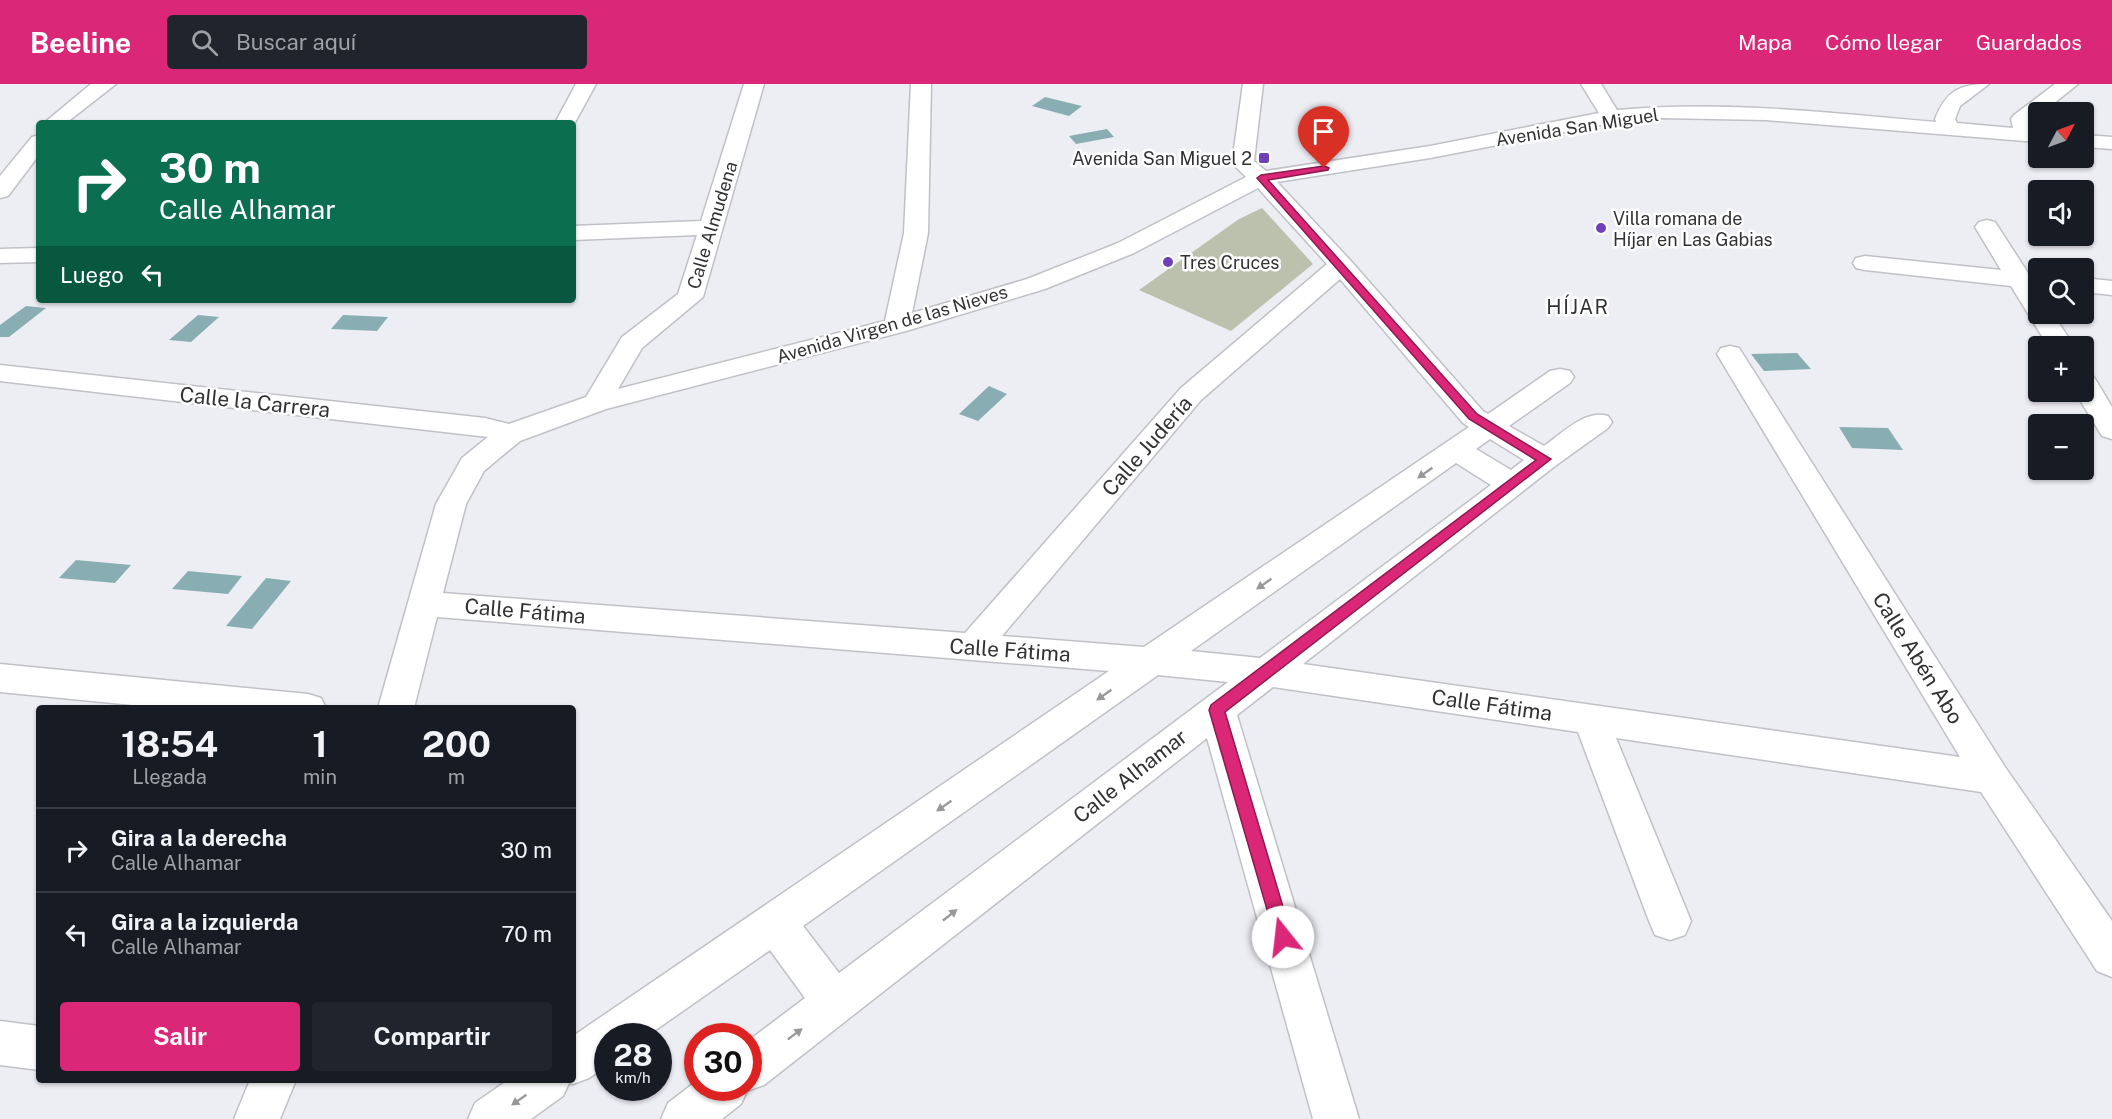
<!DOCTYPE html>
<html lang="es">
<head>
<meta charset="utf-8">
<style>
	:root { --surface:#171b24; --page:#20242c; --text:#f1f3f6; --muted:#9ea1a6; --line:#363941; --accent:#db2777 }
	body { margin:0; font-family:"Public Sans",sans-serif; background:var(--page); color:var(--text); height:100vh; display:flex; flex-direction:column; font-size:22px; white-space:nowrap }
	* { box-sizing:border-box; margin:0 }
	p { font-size:20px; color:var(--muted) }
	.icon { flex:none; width:33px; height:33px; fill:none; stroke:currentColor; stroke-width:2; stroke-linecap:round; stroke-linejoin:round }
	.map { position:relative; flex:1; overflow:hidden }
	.drawer { position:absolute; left:36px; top:621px; width:540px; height:378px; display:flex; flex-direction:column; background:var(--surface); border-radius:6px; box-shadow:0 2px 4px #0004 }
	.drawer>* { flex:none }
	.hud { position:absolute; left:36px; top:36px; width:540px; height:183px; border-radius:6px; box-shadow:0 2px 4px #0004; background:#0b6e4f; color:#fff; overflow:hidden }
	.needle { width:39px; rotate:49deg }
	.tools { position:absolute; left:2028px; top:18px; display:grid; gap:12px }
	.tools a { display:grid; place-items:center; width:66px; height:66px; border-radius:6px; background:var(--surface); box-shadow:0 2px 4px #0004; font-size:30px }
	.speed { position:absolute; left:594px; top:939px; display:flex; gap:12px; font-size:30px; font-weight:700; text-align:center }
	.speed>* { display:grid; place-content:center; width:78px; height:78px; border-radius:50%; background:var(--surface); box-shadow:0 2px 4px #0004; line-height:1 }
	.speed small { font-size:15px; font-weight:400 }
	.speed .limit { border:9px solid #d22; background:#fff; color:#111 }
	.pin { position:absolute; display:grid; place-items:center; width:51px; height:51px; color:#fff; margin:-62px -26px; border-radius:50% 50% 50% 0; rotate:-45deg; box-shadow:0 0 6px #0007 }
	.pin .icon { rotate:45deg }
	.me { position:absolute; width:66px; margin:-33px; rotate:344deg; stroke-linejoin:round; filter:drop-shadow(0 0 4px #0008) }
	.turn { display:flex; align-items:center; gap:21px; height:126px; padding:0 24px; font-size:27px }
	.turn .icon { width:78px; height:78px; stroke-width:2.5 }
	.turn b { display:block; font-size:42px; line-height:51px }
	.then { display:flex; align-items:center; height:57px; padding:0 24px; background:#0003; gap:12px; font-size:22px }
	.eta { display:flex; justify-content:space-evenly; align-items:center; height:102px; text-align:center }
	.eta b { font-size:36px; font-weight:700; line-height:42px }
	.action { display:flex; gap:12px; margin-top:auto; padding:12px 24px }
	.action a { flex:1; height:69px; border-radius:6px; background:var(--accent); color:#fff; font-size:24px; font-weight:700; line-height:69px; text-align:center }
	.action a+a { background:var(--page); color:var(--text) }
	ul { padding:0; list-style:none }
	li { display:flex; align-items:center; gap:18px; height:84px; padding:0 24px; border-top:2px solid var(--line) }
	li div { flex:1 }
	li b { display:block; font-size:22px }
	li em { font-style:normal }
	header { display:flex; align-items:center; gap:36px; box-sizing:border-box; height:84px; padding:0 30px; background:var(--accent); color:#fff }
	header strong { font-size:28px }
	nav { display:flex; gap:33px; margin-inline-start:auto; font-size:21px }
	.search { width:420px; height:54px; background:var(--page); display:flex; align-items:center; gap:15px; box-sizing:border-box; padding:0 21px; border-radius:6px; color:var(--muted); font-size:22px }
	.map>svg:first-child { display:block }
	.green { fill:#bbc1ad }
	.water { fill:#88aeb4 }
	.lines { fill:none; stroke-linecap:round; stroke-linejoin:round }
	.minor-casing { stroke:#c0c0c7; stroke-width:3 }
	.minor { fill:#fff; fill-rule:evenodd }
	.oneway { fill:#98989a }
	.route { fill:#db2777; stroke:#8e194d; stroke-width:1.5 }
	.poi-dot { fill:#6f41b9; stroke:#fff; stroke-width:2 }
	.labels { text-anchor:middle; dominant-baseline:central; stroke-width:5; stroke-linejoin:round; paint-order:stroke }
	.far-street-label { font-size:18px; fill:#323235; stroke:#fff }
	.far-poi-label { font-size:18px; fill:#323235; stroke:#fff; text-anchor:start }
	.far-quarter-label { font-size:20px; letter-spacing:1.5px; fill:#323235; stroke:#fff }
	.street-label { font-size:21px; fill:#323235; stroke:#fff }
</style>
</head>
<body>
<header>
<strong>Beeline</strong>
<div class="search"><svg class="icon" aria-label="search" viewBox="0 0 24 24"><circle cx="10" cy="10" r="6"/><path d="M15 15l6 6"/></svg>Buscar aquí</div>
<nav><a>Mapa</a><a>Cómo llegar</a><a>Guardados</a></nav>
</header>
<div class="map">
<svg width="2112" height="1035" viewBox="0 0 2112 1035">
	<rect width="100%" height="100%" fill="#ededf4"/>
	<path class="green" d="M 1262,124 L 1313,180 L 1231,247 L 1139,206 L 1239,135 Z"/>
	<path class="water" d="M 1045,13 L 1082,22 L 1069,32 L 1032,22 Z
		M 1107,45 L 1114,53 L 1076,60 L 1069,52 Z
		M 26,222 L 46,224 L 9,253 L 0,253 L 0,241 Z
		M 198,231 L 219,233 L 191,258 L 169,256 Z
		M 343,231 L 388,233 L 377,247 L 331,245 Z
		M 1797,269 L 1811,285 L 1764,287 L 1751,270 Z
		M 989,302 L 1007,310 L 978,337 L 959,330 Z
		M 1839,343 L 1888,344 L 1903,366 L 1852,364 Z
		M 76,476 L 131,481 L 115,499 L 59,494 Z
		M 188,487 L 242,492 L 228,510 L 172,505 Z
		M 266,494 L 291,497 L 252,545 L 226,542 Z"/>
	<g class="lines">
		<g class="minor-casing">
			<path id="minor" d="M 91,0 L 116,0 L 66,39 L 44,39 Z
				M 576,0 L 596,0 L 573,42 L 573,39 L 555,39 Z
				M 744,0 L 764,0 L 703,213 L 642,264 L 618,305 L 885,237 L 904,149 L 911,0 L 931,0 L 928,149 L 912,229 L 1027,195 L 1118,159 L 1246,93 L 1232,79 L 1243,0 L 1263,0 L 1254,77 L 1266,87 L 1430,62 L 1599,29 L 1581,0 L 1601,0 L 1617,26 C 1723,16 1830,29 1936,38 L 1935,35 C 1946,7 1959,0 1989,0 L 1960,22 L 1955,35 L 1957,39 L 2013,44 L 2011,35 L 2014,31 L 2055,0 L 2078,0 L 2043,28 L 2038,28 L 2038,32 L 2032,37 L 2035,45 L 2038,46 L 2038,58 L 1766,36 L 1662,34 L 1611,39 L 1430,74 L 1277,98 L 1350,176 L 1483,327 L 1488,330 L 1550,287 L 1560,285 L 1570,287 L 1574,293 L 1570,299 L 1509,342 L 1544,362 C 1563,349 1585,325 1608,332 L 1612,338 L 1608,344 L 1555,382 L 1303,580 L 1960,673 L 1717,270 L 1721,264 L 1730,262 L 1739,264 L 2005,683 L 2112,837 L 2112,893 L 2097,887 L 1981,708 L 1616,654 L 1691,837 L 1685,851 L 1670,856 L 1655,851 L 1649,837 L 1578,648 L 1273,603 L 1237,631 L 1359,1035 L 1313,1035 L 1207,654 L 764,1001 L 747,1007 L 741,1020 L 722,1035 L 661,1035 L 668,1019 L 698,996 L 698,1004 L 748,1004 L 748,957 L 805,914 L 770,866 L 647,952 L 608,952 L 608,981 L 589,994 L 573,1000 L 569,999 L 563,1012 L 531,1035 L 468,1035 L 475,1019 L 508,996 L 573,996 L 573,952 L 1109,587 L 437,533 L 414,624 L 378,624 L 436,420 L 462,374 L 488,353 L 0,297 L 0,281 L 485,334 L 509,340 L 586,313 L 622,253 L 678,210 L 697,151 L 573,156 L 573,142 L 701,137 ZM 1258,104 L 1327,180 L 1181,304 L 965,549 L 443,509 L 466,420 L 484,387 L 520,357 L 606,325 L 906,247 L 1045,205 L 1134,169 ZM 1340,195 L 1463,339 L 1469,343 L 1144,563 L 1002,552 L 1201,316 ZM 1490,355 L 1524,376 L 1511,386 L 1476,365 ZM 1456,379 L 1491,401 L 1260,574 L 1191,567 ZM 1158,591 L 1228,598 L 839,889 L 803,842 Z
				M 39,51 L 39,71 L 8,112 L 0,114 L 0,92 L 32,53 Z
				M 2084,51 L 2112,53 L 2112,65 L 2084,63 Z
				M 1987,136 L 1995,138 L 2028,189 L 2038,190 L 2038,230 L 2053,230 L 2074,262 L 2048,262 L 2011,202 L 1865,186 L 1856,184 L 1853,179 L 1856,174 L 1865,172 L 2001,186 L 1975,143 L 1979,138 Z
				M 39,164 L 39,178 L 0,179 L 0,165 Z
				M 2084,194 L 2112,197 L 2112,211 L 2084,208 Z
				M 2084,291 L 2094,293 L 2112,323 L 2112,355 L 2102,352 L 2075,308 L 2084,308 Z
				M 0,580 L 308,610 L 321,614 L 326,624 L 163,624 L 0,608 Z
				M 0,937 L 39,942 L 39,986 L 0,981 Z
				M 250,996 L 296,996 L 280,1035 L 234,1035 Z"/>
		</g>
		<use href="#minor" class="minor"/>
	</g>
	<defs><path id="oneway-solid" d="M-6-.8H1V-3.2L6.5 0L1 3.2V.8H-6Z" transform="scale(1.5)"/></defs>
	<g class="oneway">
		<use href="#oneway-solid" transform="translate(1425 389) rotate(145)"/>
		<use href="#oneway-solid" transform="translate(1264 500) rotate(145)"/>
		<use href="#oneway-solid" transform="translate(1104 611) rotate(145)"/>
		<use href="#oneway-solid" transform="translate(944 722) rotate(145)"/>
		<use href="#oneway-solid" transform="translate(950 831) rotate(-38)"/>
		<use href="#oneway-solid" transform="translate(795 950) rotate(-37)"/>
		<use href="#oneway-solid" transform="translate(519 1016) rotate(145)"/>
	</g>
	<path class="route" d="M 1324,82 L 1329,84 L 1328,86 L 1268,96 L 1477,330 L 1551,375 L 1225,628 L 1292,853 L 1289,859 L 1283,861 L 1277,859 L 1275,853 L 1209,626 L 1211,621 L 1536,376 L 1469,335 L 1257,94 L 1261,91 Z"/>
	<g class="poi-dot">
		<rect x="1258" y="68" width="12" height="12" rx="3"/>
		<circle cx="1601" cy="144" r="6"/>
		<circle cx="1168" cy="178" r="6"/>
	</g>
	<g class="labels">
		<g class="far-street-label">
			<text transform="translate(1577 43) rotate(-9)">Avenida San Miguel</text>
			<text transform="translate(712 141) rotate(-73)">Calle Almudena</text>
			<text transform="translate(892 240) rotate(-16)">Avenida Virgen de las Nieves</text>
		</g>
		<g class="far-poi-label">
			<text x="1252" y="74" text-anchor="end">Avenida San Miguel 2</text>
			<text x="1613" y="134">Villa romana de<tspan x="1613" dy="21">Híjar en Las Gabias</tspan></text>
			<text x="1180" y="178">Tres Cruces</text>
		</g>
		<g class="far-quarter-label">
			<text x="1578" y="223">HÍJAR</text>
		</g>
		<g class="street-label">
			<text transform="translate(255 318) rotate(6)">Calle la Carrera</text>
			<text transform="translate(1147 362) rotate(-49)">Calle Judería</text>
			<text transform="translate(525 527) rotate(5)">Calle Fátima</text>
			<text transform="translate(1010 566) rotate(4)">Calle Fátima</text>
			<text transform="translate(1918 574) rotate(58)">Calle Abén Abo</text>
			<text transform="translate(1492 621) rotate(8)">Calle Fátima</text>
			<text transform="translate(1130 692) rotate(-38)">Calle Alhamar</text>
		</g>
	</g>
</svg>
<div class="tools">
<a><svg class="needle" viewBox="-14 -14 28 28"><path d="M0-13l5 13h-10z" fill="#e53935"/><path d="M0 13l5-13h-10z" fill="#9ea1a6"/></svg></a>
<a><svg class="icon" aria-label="sound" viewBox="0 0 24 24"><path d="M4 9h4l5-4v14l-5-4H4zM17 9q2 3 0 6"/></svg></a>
<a><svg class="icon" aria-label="search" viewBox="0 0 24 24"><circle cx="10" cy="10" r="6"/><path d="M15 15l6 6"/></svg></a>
<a>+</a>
<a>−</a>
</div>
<div class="speed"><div>28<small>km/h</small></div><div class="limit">30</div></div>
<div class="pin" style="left:1324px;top:84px;background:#d93025"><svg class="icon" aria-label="arrive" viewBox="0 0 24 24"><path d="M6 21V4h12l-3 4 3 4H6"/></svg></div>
<svg class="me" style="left:1283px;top:853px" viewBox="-20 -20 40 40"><circle r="19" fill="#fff"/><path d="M0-13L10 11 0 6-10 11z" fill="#db2777"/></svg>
<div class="hud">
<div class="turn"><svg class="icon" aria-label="right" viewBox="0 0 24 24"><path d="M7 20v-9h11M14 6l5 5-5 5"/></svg><div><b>30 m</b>Calle Alhamar</div></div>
<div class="then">Luego<svg class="icon" aria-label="left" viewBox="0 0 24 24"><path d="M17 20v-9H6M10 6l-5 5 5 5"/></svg></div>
</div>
<section class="drawer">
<div class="eta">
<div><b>18:54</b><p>Llegada</p></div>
<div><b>1</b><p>min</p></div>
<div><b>200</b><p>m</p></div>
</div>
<ul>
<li><svg class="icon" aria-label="right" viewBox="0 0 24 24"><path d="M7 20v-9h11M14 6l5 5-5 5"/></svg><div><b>Gira a la derecha</b><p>Calle Alhamar</p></div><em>30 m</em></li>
<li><svg class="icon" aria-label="left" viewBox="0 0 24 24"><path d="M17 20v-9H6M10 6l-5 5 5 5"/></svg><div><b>Gira a la izquierda</b><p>Calle Alhamar</p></div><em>70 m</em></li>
</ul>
<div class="action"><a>Salir</a><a>Compartir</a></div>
</section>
</div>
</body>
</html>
